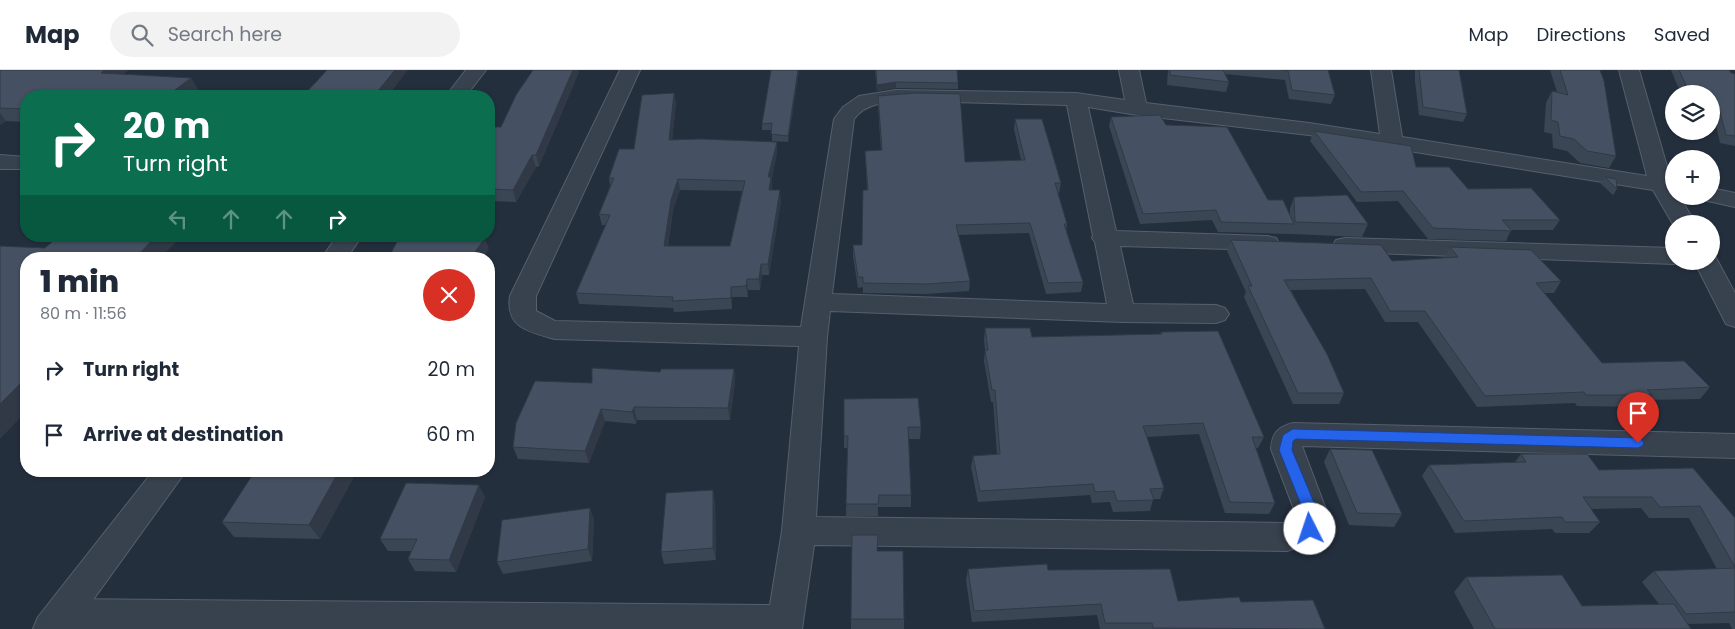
<!DOCTYPE html>
<html lang="en">
<head>
<meta charset="utf-8">
<style>
	:root { --surface:#fff; --page:#f2f2f3; --text:#1f2937; --muted:#747a83; --line:#e0e1e3 }
	body { margin:0; font-family:Poppins,sans-serif; background:var(--page); color:var(--text); height:100vh; display:flex; flex-direction:column; font-size:19px; white-space:nowrap }
	* { box-sizing:border-box; margin:0 }
	p { font-size:16px; color:var(--muted) }
	.icon { flex:none; width:28px; height:28px; fill:none; stroke:currentColor; stroke-width:2; stroke-linecap:round; stroke-linejoin:round }
	.map { position:relative; flex:1; overflow:hidden }
	.side { position:absolute; left:20px; top:182px; width:475px; height:225px; display:flex; flex-direction:column; background:var(--surface); border-radius:20px; box-shadow:0 1px 4px #0004 }
	.side>* { flex:none }
	.top-card { position:absolute; left:20px; top:20px; width:475px; height:152px; border-radius:20px; box-shadow:0 1px 4px #0004; background:#0b6e4f; color:#fff; overflow:hidden }
	.buttons { position:absolute; left:1665px; top:15px; display:grid; gap:10px }
	.buttons a { display:grid; place-items:center; width:55px; height:55px; border-radius:50%; background:var(--surface); box-shadow:0 1px 4px #0004; font-size:25px }
	.pin { position:absolute; display:grid; place-items:center; width:42px; height:42px; color:#fff; margin:-51px -21px; border-radius:50% 50% 50% 0; rotate:-45deg; box-shadow:0 0 5px #0007 }
	.pin .icon { rotate:45deg }
	.me { position:absolute; width:55px; margin:-28px; rotate:356deg; stroke-linejoin:round; filter:drop-shadow(0 0 4px #0008) }
	.turn { display:flex; align-items:center; gap:18px; height:105px; padding:0 20px; font-size:22px }
	.turn .icon { width:65px; height:65px; stroke-width:2.5 }
	.turn b { display:block; font-size:35px; line-height:42px }
	.lanes { display:flex; align-items:center; height:48px; padding:0 20px; background:#0003; justify-content:center; gap:25px; direction:ltr }
	.lanes .off { opacity:.35 }
	.round { display:grid; place-items:center; flex:none; width:52px; height:52px; border-radius:26px; background:var(--page) }
	.overview { display:flex; align-items:center; justify-content:space-between; height:85px; padding:0 20px }
	h1 { font-size:30px; font-weight:800; line-height:38px }
	ul { padding:0; list-style:none }
	li { display:flex; align-items:center; gap:15px; height:65px; padding:0 20px }
	li div { flex:1 }
	li b { display:block; font-size:19px }
	li em { font-style:normal }
	header { display:flex; align-items:center; gap:30px; box-sizing:border-box; height:70px; padding:0 25px; background:var(--surface); border-bottom:1px solid var(--line) }
	header strong { font-size:24px }
	nav { display:flex; gap:28px; margin-inline-start:auto; font-size:18px }
	.search { width:350px; height:45px; background:var(--page); display:flex; align-items:center; gap:12px; box-sizing:border-box; padding:0 18px; border-radius:28px; color:var(--muted); font-size:19px }
	.map>svg:first-child { display:block }
	.lines { fill:none; stroke-linecap:round; stroke-linejoin:round }
	.minor-casing { stroke:#565f6c; stroke-width:2 }
	.tertiary-casing { stroke:#565f6c; stroke-width:2 }
	.minor { fill:#38414e; fill-rule:evenodd }
	.tertiary { fill:#38414e; fill-rule:evenodd }
	.wall { fill:#3b4654; fill-rule:evenodd }
	.shaded-wall { fill:#303945 }
	.building { fill:#455162; stroke:#303945; fill-rule:evenodd }
	.route { fill:#2563eb; stroke:#184099 }
</style>
</head>
<body>
<header>
<strong>Map</strong>
<div class="search"><svg class="icon" aria-label="search" viewBox="0 0 24 24"><circle cx="10" cy="10" r="6"/><path d="M15 15l6 6"/></svg>Search here</div>
<nav><a>Map</a><a>Directions</a><a>Saved</a></nav>
</header>
<div class="map">
<svg width="1735" height="559" viewBox="0 0 1735 559">
	<rect width="100%" height="100%" fill="#242f3e"/>
	<g class="lines">
		<g class="minor-casing">
			<path id="minor" d="M 620,0 L 640,0 L 536,226 L 536,241 L 555,251 L 801,257 L 834,49 L 843,37 L 859,26 L 896,20 L 1076,23 L 1125,30 L 1119,0 L 1139,0 L 1146,33 L 1309,53 L 1380,64 L 1371,0 L 1391,0 L 1402,67 L 1647,106 L 1619,0 L 1639,0 L 1671,110 L 1674,110 L 1674,126 L 1679,126 L 1696,154 L 1674,154 L 1674,156 L 1653,120 L 1309,65 L 1137,45 L 1088,37 L 1116,161 L 1267,166 L 1276,168 L 1279,173 L 1276,178 L 1267,180 L 1120,176 L 1133,234 L 1216,235 L 1225,238 L 1229,244 L 1225,250 L 1216,253 L 1122,252 L 830,241 L 827,267 L 816,447 L 1287,453 L 1296,451 L 1295,442 L 1271,379 C 1272,363 1278,357 1293,353 L 1735,364 L 1735,388 L 1302,376 L 1327,442 L 1326,459 L 1322,469 L 1287,481 L 814,475 L 802,559 L 57,559 L 49,556 L 44,545 L 49,534 L 62,529 L 770,535 L 782,461 L 799,276 L 555,269 C 530,262 505,258 510,226 ZM 916,31 L 1067,35 L 1093,166 L 1092,168 L 1095,172 L 1107,234 L 832,224 L 854,49 C 868,30 894,32 916,31 Z
				M 0,85 L 26,87 L 26,99 L 0,99 Z
				M 1711,118 L 1735,123 L 1735,137 L 1703,130 L 1700,126 L 1711,126 Z
				M 1345,168 L 1674,178 L 1674,191 L 1683,191 L 1674,194 L 1345,182 L 1336,180 L 1333,175 L 1336,170 Z
				M 1711,185 L 1715,186 L 1735,223 L 1735,257 L 1726,254 L 1694,191 L 1711,191 Z"/>
		</g>
		<g class="tertiary-casing">
			<path id="tertiary" d="M 466,0 L 486,0 L 466,26 L 446,26 Z
				M 337,166 L 362,166 L 346,189 L 321,189 Z
				M 153,401 L 186,401 L 72,559 L 33,559 L 38,547 Z"/>
		</g>
		<use href="#minor" class="minor"/>
		<use href="#tertiary" class="tertiary"/>
	</g>
	<path class="wall" d="M 0,0 L 123,4 L 191,8 L 198,20 L 26,26 L 26,52 L 6,51 L 0,55 Z
		M 799,0 L 788,72 L 772,71 L 772,60 L 762,60 L 762,54 Z
		M 875,0 L 957,0 L 958,13 L 958,19 L 896,18 L 877,21 Z
		M 1168,0 L 1328,0 L 1335,25 L 1331,34 L 1289,29 L 1285,10 L 1225,4 L 1229,12 L 1226,22 L 1167,15 Z
		M 1415,0 L 1459,0 L 1467,44 L 1463,52 L 1419,45 L 1415,11 Z
		M 1550,0 L 1600,0 L 1616,86 L 1609,98 L 1580,93 L 1567,81 L 1553,78 L 1552,64 L 1544,62 L 1546,33 L 1552,21 L 1557,22 Z
		M 1671,0 L 1729,0 L 1731,3 L 1735,4 L 1735,76 L 1720,73 L 1715,50 L 1711,49 L 1711,24 L 1681,24 Z
		M 579,2 L 539,96 L 536,97 L 516,132 L 489,131 L 489,57 L 501,57 Z
		M 674,23 L 676,33 L 672,70 L 777,72 L 777,82 L 772,108 L 772,120 L 781,131 L 769,205 L 762,205 L 760,220 L 748,220 L 748,227 L 732,227 L 732,239 L 674,242 L 673,238 L 579,234 L 576,223 L 606,155 L 602,155 L 599,144 L 610,116 L 609,108 L 634,79 ZM 680,120 L 742,121 L 730,176 L 668,176 L 673,140 Z
		M 878,26 L 965,92 L 1021,90 L 1014,59 L 1015,49 L 1061,113 L 1059,123 L 1058,123 L 1067,154 L 1066,161 L 1083,212 L 1081,222 L 1046,224 L 1029,163 L 958,165 L 970,211 L 969,221 L 926,224 L 863,223 L 863,217 L 858,218 L 853,186 L 853,175 L 862,175 L 867,120 L 865,81 L 881,80 L 878,36 Z
		M 1111,47 L 1166,55 L 1290,145 L 1290,139 L 1294,127 L 1368,154 L 1362,167 L 1290,164 L 1218,162 L 1212,150 L 1140,154 L 1109,56 Z
		M 1314,61 L 1416,97 L 1468,119 L 1560,150 L 1553,160 L 1511,160 L 1506,171 L 1428,169 L 1398,131 L 1357,132 L 1310,71 Z
		M 1605,107 L 1617,119 L 1613,125 L 1600,113 Z
		M 1231,170 L 1392,191 L 1444,188 L 1450,177 L 1561,211 L 1554,223 L 1544,223 L 1602,293 L 1710,317 L 1700,329 L 1648,330 L 1642,337 L 1577,336 L 1575,333 L 1477,337 L 1418,252 L 1385,252 L 1365,219 L 1291,220 L 1344,323 L 1339,334 L 1293,334 L 1244,227 L 1246,222 L 1227,181 Z
		M 985,258 L 1032,267 L 1160,264 L 1161,262 L 1264,367 L 1258,378 L 1256,378 L 1275,433 L 1269,444 L 1225,443 L 1199,364 L 1147,367 L 1164,418 L 1160,429 L 1153,429 L 1150,441 L 1113,442 L 1110,432 L 1092,433 L 1090,425 L 978,432 L 971,397 L 973,386 L 997,384 L 993,332 L 991,332 L 984,291 L 985,280 L 984,269 Z
		M 734,299 L 735,311 L 730,350 L 637,350 L 636,354 L 605,351 L 589,393 L 518,389 L 513,377 L 592,313 L 660,302 Z
		M 844,329 L 921,357 L 920,369 L 909,369 L 911,425 L 911,437 L 878,437 L 878,446 L 846,446 L 847,378 L 844,378 Z
		M 1330,379 L 1402,444 L 1394,457 L 1349,455 L 1324,392 Z
		M 1521,384 L 1599,400 L 1735,448 L 1735,559 L 1732,559 L 1729,553 L 1688,554 L 1691,559 L 1474,559 L 1454,522 L 1466,507 L 1582,536 L 1659,534 L 1642,512 L 1654,501 L 1717,499 L 1689,448 L 1649,448 L 1641,438 L 1591,439 L 1600,452 L 1589,463 L 1555,463 L 1552,459 L 1455,463 L 1422,406 L 1429,395 L 1515,392 Z
		M 255,401 L 357,401 L 320,469 L 234,467 L 222,452 Z
		M 485,427 L 456,502 L 415,501 L 408,489 L 411,481 L 388,481 L 380,469 Z
		M 715,432 L 716,490 L 664,494 L 661,482 Z
		M 590,438 L 594,450 L 592,491 L 503,504 L 497,492 Z
		M 968,499 L 1048,500 L 1178,531 L 1241,532 L 1325,559 L 1100,559 L 1097,545 L 972,552 L 966,510 Z
		M 851,549 L 904,549 L 904,559 L 851,559 Z"/>
	<path class="shaded-wall" d="M 105,0 L 129,0 L 109,16 L 101,3 Z
		M 395,0 L 408,0 L 388,26 L 374,26 Z
		M 573,0 L 578,0 L 579,2 L 539,96 L 536,85 Z
		M 798,0 L 799,0 L 788,72 L 788,66 Z
		M 191,8 L 198,20 L 191,26 L 167,26 Z
		M 896,12 L 896,18 L 877,21 L 877,15 Z
		M 674,23 L 676,33 L 671,80 L 669,70 Z
		M 0,43 L 6,51 L 0,55 Z
		M 777,72 L 777,82 L 772,107 L 772,117 L 770,130 L 768,107 Z
		M 532,85 L 536,97 L 516,132 L 513,120 Z
		M 678,109 L 680,120 L 673,140 L 666,187 L 664,176 L 671,130 Z
		M 780,120 L 781,131 L 769,205 L 768,194 Z
		M 153,166 L 182,166 L 166,182 L 167,184 L 163,189 L 140,183 Z
		M 485,168 L 489,179 L 482,189 L 470,189 Z
		M 761,194 L 762,205 L 760,220 L 759,209 Z
		M 747,209 L 748,220 L 748,227 L 746,216 Z
		M 731,217 L 732,227 L 732,239 L 731,228 Z
		M 734,299 L 735,311 L 730,350 L 728,338 Z
		M 23,311 L 26,314 L 26,342 L 0,369 L 0,334 Z
		M 634,337 L 637,350 L 636,354 L 632,342 Z
		M 601,339 L 605,351 L 589,393 L 585,381 Z
		M 339,401 L 357,401 L 320,469 L 309,455 Z
		M 479,415 L 485,427 L 456,502 L 449,490 Z
		M 713,420 L 715,432 L 716,490 L 713,478 Z
		M 590,438 L 594,450 L 592,491 L 588,479 Z"/>
	<path class="building" d="M 0,0 L 105,0 L 101,3 L 191,8 L 167,26 L 26,26 L 26,39 L 0,38 Z
		M 327,0 L 395,0 L 374,26 L 303,26 Z
		M 533,0 L 573,0 L 536,85 L 532,85 L 513,120 L 489,119 L 489,57 L 501,57 L 516,25 Z
		M 771,0 L 798,0 L 788,66 L 771,64 L 772,53 L 762,54 Z
		M 876,0 L 957,0 L 958,13 L 896,12 L 877,15 Z
		M 1170,0 L 1223,0 L 1229,12 L 1170,5 Z
		M 1282,0 L 1328,0 L 1335,25 L 1292,20 L 1288,1 Z
		M 1419,0 L 1459,0 L 1467,44 L 1423,37 Z
		M 1560,0 L 1600,0 L 1604,11 L 1616,86 L 1587,81 L 1574,69 L 1560,66 L 1558,52 L 1551,50 L 1552,21 L 1568,25 Z
		M 1679,0 L 1729,0 L 1731,3 L 1735,4 L 1735,66 L 1726,65 L 1720,42 L 1711,40 L 1711,24 L 1690,24 Z
		M 674,23 L 669,70 L 701,69 L 777,72 L 768,107 L 771,107 L 769,120 L 780,120 L 768,194 L 761,194 L 759,209 L 747,209 L 746,216 L 731,217 L 731,228 L 672,231 L 673,227 L 576,223 L 610,145 L 599,144 L 614,108 L 609,108 L 619,79 L 634,79 L 642,25 ZM 678,109 L 745,111 L 730,176 L 664,176 L 671,130 Z
		M 916,23 L 960,24 L 965,92 L 1025,90 L 1015,49 L 1042,49 L 1061,113 L 1055,113 L 1067,154 L 1064,154 L 1083,212 L 1048,213 L 1030,153 L 956,155 L 970,211 L 927,214 L 863,213 L 863,207 L 858,207 L 853,175 L 862,175 L 863,120 L 868,120 L 865,81 L 882,80 L 878,26 Z
		M 1160,45 L 1166,55 L 1227,57 L 1268,130 L 1283,130 L 1294,154 L 1221,152 L 1216,140 L 1143,144 L 1111,47 Z
		M 1314,61 L 1411,76 L 1416,97 L 1449,97 L 1468,119 L 1531,118 L 1560,150 L 1502,150 L 1512,161 L 1433,158 L 1403,121 L 1361,122 Z
		M 1605,107 L 1616,109 L 1617,119 Z
		M 1347,125 L 1368,154 L 1295,152 L 1294,127 Z
		M 59,166 L 156,166 L 140,183 L 188,186 L 186,189 L 26,189 L 26,311 L 23,311 L 0,334 L 0,176 L 45,178 Z
		M 400,166 L 467,166 L 485,168 L 470,189 L 388,189 Z
		M 1231,170 L 1381,175 L 1392,191 L 1458,187 L 1450,177 L 1531,180 L 1561,211 L 1536,213 L 1602,293 L 1684,291 L 1710,317 L 1647,320 L 1652,325 L 1586,325 L 1584,322 L 1485,326 L 1425,241 L 1390,241 L 1371,208 L 1284,210 L 1327,284 L 1344,323 L 1298,323 L 1248,216 L 1252,216 Z
		M 985,258 L 1030,258 L 1032,267 L 1162,264 L 1161,262 L 1218,261 L 1264,367 L 1252,367 L 1275,433 L 1230,432 L 1203,353 L 1143,356 L 1164,418 L 1150,419 L 1154,430 L 1117,431 L 1114,421 L 1095,422 L 1093,414 L 980,421 L 973,386 L 1000,384 L 995,320 L 992,320 L 985,280 L 988,280 Z
		M 592,298 L 660,302 L 661,299 L 734,299 L 728,338 L 634,337 L 632,342 L 601,339 L 585,381 L 513,377 L 516,353 L 535,311 L 592,313 Z
		M 918,328 L 921,357 L 908,357 L 911,425 L 879,425 L 878,434 L 846,434 L 848,366 L 844,366 L 844,329 Z
		M 1330,379 L 1372,380 L 1402,444 L 1357,443 Z
		M 1521,384 L 1587,384 L 1599,400 L 1693,398 L 1735,448 L 1735,497 L 1700,436 L 1660,437 L 1652,427 L 1583,427 L 1600,452 L 1565,452 L 1562,447 L 1464,451 L 1429,395 L 1526,392 Z
		M 255,401 L 339,401 L 309,455 L 222,452 Z
		M 406,413 L 479,415 L 449,490 L 408,489 L 417,469 L 380,469 Z
		M 713,420 L 713,478 L 661,482 L 666,423 Z
		M 590,438 L 588,479 L 497,492 L 502,450 Z
		M 852,465 L 878,465 L 877,481 L 903,481 L 904,549 L 851,549 Z
		M 1047,494 L 1048,500 L 1170,499 L 1178,531 L 1239,527 L 1241,532 L 1313,530 L 1325,559 L 1153,558 L 1152,553 L 1105,553 L 1101,534 L 974,541 L 968,499 Z
		M 1735,498 L 1735,542 L 1686,544 L 1654,501 Z
		M 1562,505 L 1582,536 L 1674,534 L 1691,559 L 1495,559 L 1466,507 Z"/>
	<path class="route" d="M 1293,359 L 1638,368 L 1642,370 L 1644,373 L 1642,376 L 1638,378 L 1296,369 L 1293,371 L 1292,380 L 1318,442 L 1319,450 L 1315,463 L 1310,465 L 1305,463 L 1303,459 L 1305,450 L 1304,442 L 1279,380 L 1283,365 Z"/>
</svg>
<div class="buttons">
<a><svg class="icon" aria-label="layers" viewBox="0 0 24 24"><path d="M12 4l9 5-9 5-9-5zM3 14l9 5 9-5"/></svg></a>
<a>+</a>
<a>−</a>
</div>
<div class="pin" style="left:1638px;top:373px;background:#d93025"><svg class="icon" aria-label="arrive" viewBox="0 0 24 24"><path d="M6 21V4h12l-3 4 3 4H6"/></svg></div>
<svg class="me" style="left:1310px;top:459px" viewBox="-20 -20 40 40"><circle r="19" fill="#fff"/><path d="M0-13L10 11 0 6-10 11z" fill="#2563eb"/></svg>
<div class="top-card">
<div class="turn"><svg class="icon" aria-label="right" viewBox="0 0 24 24"><path d="M7 20v-9h11M14 6l5 5-5 5"/></svg><div><b>20 m</b>Turn right</div></div>
<div class="lanes"><svg class="icon off" aria-label="left" viewBox="0 0 24 24"><path d="M17 20v-9H6M10 6l-5 5 5 5"/></svg><svg class="icon off" aria-label="ahead" viewBox="0 0 24 24"><path d="M12 20V5M6 11l6-6 6 6"/></svg><svg class="icon off" aria-label="ahead" viewBox="0 0 24 24"><path d="M12 20V5M6 11l6-6 6 6"/></svg><svg class="icon" aria-label="right" viewBox="0 0 24 24"><path d="M7 20v-9h11M14 6l5 5-5 5"/></svg></div>
</div>
<section class="side">
<div class="overview"><div><h1>1 min</h1><p>80 m · 11:56</p></div><a class="round" style="background:#d93025;color:#fff"><svg class="icon" aria-label="close" viewBox="0 0 24 24"><path d="M6 6l12 12M18 6L6 18"/></svg></a></div>
<ul>
<li><svg class="icon" aria-label="right" viewBox="0 0 24 24"><path d="M7 20v-9h11M14 6l5 5-5 5"/></svg><div><b>Turn right</b></div><em>20 m</em></li>
<li><svg class="icon" aria-label="arrive" viewBox="0 0 24 24"><path d="M6 21V4h12l-3 4 3 4H6"/></svg><div><b>Arrive at destination</b></div><em>60 m</em></li>
</ul>
</section>
</div>
</body>
</html>
